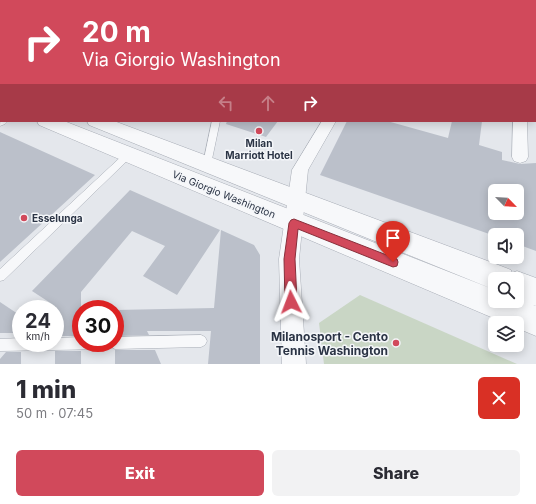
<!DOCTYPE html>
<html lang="en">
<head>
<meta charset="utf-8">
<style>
	:root { --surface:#fff; --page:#f2f2f3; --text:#2b2b33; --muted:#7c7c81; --accent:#d1495b }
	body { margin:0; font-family:Inter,sans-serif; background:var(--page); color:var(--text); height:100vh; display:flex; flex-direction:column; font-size:15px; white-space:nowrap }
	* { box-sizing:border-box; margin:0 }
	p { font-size:13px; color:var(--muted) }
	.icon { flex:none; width:22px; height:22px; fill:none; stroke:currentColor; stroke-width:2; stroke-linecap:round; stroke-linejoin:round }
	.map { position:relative; height:364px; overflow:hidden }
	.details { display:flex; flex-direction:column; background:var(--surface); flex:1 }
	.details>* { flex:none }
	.guide { position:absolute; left:0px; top:0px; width:536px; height:122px; box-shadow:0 2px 10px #0003; background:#d1495b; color:#fff; overflow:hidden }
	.needle { width:26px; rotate:114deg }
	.controls { position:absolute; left:488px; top:184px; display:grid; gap:8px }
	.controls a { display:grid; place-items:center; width:36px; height:36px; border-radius:6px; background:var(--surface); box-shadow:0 2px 10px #0003; font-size:20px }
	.speed { position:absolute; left:12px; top:300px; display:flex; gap:8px; font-size:20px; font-weight:700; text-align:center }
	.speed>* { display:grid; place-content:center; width:52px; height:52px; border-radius:50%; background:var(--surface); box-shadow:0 2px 10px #0003; line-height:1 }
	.speed small { font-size:10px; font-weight:400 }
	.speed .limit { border:6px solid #d22; background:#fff; color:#111 }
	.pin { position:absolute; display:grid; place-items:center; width:34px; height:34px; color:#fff; margin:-41px -17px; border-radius:50% 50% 50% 0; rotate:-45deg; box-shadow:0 0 4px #0007 }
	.pin .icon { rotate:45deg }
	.me { position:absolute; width:44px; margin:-22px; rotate:357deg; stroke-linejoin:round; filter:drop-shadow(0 0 3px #0008) }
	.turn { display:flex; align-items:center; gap:14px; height:84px; padding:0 16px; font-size:18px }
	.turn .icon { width:52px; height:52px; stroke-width:2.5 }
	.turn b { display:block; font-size:28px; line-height:34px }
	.lanes { display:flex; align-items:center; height:38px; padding:0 16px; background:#0003; justify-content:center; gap:20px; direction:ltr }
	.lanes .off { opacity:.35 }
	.round { display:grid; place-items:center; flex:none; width:42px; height:42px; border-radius:6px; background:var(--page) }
	.head { display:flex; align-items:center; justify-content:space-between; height:68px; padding:0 16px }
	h1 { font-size:24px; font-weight:800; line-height:30px }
	.primary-button { display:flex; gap:8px; margin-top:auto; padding:8px 16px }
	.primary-button a { flex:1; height:46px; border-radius:6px; background:var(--accent); color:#fff; font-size:16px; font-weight:800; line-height:46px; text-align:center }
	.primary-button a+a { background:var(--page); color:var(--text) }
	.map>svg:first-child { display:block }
	.green { fill:#c9d6c5 }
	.building { fill:#bbc0ca; fill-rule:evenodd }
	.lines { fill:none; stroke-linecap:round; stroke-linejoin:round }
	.service-casing { stroke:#a9aeb7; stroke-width:1 }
	.minor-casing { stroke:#a9aeb7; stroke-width:1 }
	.tertiary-casing { stroke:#a9aeb7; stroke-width:1 }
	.path { stroke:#c2c5cb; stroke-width:1.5; stroke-dasharray:2 2; stroke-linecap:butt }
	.service { fill:#f7f8fa; fill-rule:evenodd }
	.minor { fill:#f7f8fa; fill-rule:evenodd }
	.tertiary { fill:#f7f8fa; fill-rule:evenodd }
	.route { fill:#d1495b; stroke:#882f3b }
	.poi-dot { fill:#d1495b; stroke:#f4f6f9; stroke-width:1.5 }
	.labels { text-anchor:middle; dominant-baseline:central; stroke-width:3; stroke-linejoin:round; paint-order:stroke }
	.poi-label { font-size:10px; font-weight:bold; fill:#2b3445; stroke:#f4f6f9 }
	.street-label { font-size:10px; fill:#2b3445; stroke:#f4f6f9 }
	.near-poi-label { font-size:12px; font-weight:bold; fill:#2b3445; stroke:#f4f6f9; text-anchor:end }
</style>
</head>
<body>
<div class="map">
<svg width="536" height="364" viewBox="0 0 536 364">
	<rect width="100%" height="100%" fill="#e4e7ec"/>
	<path class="green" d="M 360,295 L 517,364 L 324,364 L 319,323 Z"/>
	<path class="building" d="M 227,121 L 278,121 L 266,137 L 226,124 Z
		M 347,121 L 387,121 L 448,138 L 452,121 L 482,121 L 479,145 L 502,152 L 502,160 L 520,164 L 536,163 L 536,251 L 517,244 L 517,235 L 495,235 L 495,236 L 320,175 ZM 495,191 L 517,191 L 517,213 L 495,213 Z
		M 0,132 L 95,175 L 0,262 Z
		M 130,190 L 220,230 L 177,295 L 143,276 L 165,246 L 132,231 L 81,292 L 81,336 L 55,336 L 55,306 L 32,291 Z
		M 221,230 L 254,245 L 260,255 L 260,364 L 208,364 L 211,331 L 147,331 L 149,335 L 115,336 L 115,310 L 214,308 Z
		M 0,302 L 21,316 L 21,333 L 0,333 Z
		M 115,350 L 155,350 L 161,364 L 115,364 Z
		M 55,351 L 81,351 L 81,364 L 55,364 Z
		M 6,352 L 21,352 L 21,364 L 0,364 L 0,359 Z"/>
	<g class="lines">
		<g class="service-casing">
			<path id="service" d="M 212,121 L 220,121 L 211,164 L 207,167 L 203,164 Z
				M 128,152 L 132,155 L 131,157 L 4,280 L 0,281 L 0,269 L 125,153 Z
				M 201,335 L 205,337 L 207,341 L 205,345 L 201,347 L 115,349 L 111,347 L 106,349 L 0,351 L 0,339 L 21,338 L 21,343 L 55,343 L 55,338 L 81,337 L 81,343 L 115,343 L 115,337 Z"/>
		</g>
		<g class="minor-casing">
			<path id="minor" d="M 57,0 L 68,0 L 56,1 Z
				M 182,0 L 192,0 L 181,1 Z
				M 301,0 L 315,0 L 316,1 L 302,1 Z
				M 392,0 L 402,0 L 402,1 L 392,1 Z
				M 517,0 L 527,0 L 527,1 L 517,1 Z
				M 0,27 L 1,27 L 1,33 L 0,33 Z
				M 535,64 L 536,64 L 536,72 L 535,72 Z
				M 1,115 L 1,121 L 8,121 L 5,124 L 0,126 Z
				M 322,121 L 336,121 L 308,170 L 299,259 L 306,364 L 282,364 L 279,259 L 292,170 Z
				M 513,121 L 527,121 L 528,157 L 526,161 L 520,163 L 514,161 L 512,157 Z"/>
		</g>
		<g class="tertiary-casing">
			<path id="tertiary" d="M 0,79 L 1,79 L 1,89 L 0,89 Z
				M 0,98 L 1,98 L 1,108 L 0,108 Z
				M 37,121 L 64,121 L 495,290 L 495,301 L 517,301 L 517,299 L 536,306 L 536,336 L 517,328 L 517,323 L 505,323 L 39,125 Z
				M 87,121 L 114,121 L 501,266 L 511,270 L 512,273 L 517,271 L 536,278 L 536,306 L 517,299 L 517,279 L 495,279 L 495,290 L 89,125 Z"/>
		</g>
		<path class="path" d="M 253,0 L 256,1"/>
		<use href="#service" class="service"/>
		<use href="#minor" class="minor"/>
		<use href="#tertiary" class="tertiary"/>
	</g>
	<path class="route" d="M 294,219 L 397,259 L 398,262 L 397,266 L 393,267 L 298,229 L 295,259 L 297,302 L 295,307 L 291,308 L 287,307 L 285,302 L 284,259 L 289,223 L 291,220 Z"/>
	<g class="poi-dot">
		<circle cx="259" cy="131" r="4"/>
		<circle cx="24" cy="218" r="4"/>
		<circle cx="396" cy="343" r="4"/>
	</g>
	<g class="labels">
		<g class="poi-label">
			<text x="259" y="143">Milan<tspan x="259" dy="12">Marriott Hotel</tspan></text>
			<text x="32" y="218" text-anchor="start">Esselunga</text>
		</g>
		<g class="street-label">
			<text transform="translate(224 194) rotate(22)">Via Giorgio Washington</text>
		</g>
		<g class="near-poi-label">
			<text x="388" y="336">Milanosport - Cento<tspan x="388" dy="14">Tennis Washington</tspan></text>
		</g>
	</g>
</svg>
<div class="controls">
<a><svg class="needle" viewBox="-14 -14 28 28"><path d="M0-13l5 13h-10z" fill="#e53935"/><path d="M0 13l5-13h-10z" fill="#7c7c81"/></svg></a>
<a><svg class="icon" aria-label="sound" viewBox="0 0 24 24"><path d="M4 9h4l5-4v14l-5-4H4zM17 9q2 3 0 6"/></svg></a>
<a><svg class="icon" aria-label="search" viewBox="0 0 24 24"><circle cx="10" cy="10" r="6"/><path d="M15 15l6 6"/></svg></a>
<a><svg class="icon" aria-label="layers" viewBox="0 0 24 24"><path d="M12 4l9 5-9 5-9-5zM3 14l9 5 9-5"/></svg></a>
</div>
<div class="speed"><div>24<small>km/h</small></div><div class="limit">30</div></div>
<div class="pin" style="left:393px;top:262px;background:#d93025"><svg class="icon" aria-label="arrive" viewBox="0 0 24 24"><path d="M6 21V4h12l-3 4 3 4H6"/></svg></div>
<svg class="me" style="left:291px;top:302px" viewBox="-20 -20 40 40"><path d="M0-17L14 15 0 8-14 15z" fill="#d1495b" stroke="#fff" stroke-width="4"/></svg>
<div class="guide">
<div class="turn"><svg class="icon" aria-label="right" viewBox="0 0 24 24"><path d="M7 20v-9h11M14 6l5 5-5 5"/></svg><div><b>20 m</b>Via Giorgio Washington</div></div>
<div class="lanes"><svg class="icon off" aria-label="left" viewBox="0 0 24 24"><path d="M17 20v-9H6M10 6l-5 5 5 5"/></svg><svg class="icon off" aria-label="ahead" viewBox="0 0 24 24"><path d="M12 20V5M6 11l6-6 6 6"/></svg><svg class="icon" aria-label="right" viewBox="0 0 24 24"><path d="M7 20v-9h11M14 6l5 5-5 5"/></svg></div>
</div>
</div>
<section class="details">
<div class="head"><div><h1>1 min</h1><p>50 m · 07:45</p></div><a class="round" style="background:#d93025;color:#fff"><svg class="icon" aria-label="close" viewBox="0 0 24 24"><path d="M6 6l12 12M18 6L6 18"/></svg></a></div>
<div class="primary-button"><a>Exit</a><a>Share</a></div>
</section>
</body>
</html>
